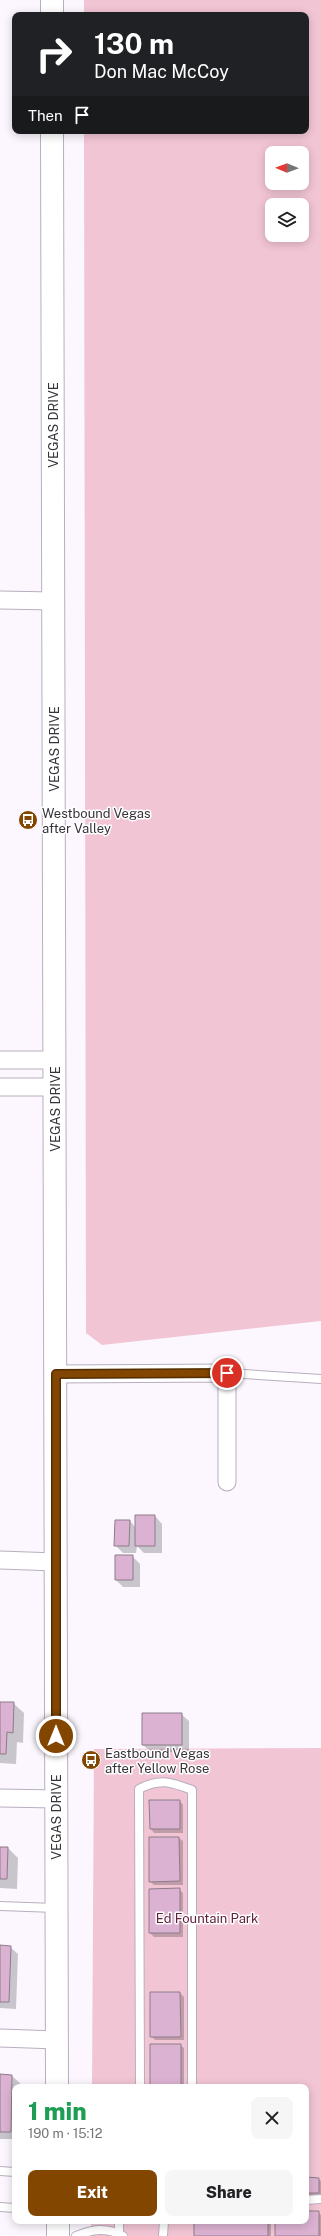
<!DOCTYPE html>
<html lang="en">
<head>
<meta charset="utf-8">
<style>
	:root { --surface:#fff; --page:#f6f6f6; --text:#202124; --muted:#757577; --accent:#824600 }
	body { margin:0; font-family:"Public Sans",sans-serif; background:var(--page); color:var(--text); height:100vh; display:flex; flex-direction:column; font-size:15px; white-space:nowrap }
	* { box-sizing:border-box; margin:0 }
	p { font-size:13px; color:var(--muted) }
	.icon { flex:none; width:22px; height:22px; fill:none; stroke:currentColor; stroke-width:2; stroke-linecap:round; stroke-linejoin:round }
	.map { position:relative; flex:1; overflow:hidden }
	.side { position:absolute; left:12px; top:2084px; width:297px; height:140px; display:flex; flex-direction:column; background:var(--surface); border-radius:8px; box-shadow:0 2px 10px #0003 }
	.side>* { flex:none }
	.banner { position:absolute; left:12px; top:12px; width:297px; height:122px; border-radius:8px; box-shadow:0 2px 10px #0003; background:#202124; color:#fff; overflow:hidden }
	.needle { width:26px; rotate:271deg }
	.fabs { position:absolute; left:265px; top:146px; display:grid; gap:8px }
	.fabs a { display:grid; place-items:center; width:44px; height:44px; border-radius:8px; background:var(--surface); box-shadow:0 2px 10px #0003; font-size:20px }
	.pin { position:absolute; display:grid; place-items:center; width:34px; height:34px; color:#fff; margin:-17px; border:2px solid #fff; border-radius:50%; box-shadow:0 1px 4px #0007 }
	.me { position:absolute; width:44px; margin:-22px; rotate:0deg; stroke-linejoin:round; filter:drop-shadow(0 0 3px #0008) }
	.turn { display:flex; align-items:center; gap:14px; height:84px; padding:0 16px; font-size:18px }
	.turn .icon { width:52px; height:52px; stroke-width:2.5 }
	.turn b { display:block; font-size:28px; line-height:34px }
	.then { display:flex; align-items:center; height:38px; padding:0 16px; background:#0003; gap:8px; font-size:15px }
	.round { display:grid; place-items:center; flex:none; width:42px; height:42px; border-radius:8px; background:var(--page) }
	.summary { display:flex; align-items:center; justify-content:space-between; height:68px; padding:0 16px }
	h1 { font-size:24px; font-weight:800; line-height:30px; color:#1e9e55 }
	.cta { display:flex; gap:8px; margin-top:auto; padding:8px 16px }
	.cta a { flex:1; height:46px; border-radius:8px; background:var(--accent); color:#fff; font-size:16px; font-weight:800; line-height:46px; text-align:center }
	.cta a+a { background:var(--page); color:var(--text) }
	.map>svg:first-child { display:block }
	.green { fill:#f2c5d5; fill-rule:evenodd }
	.shadow { fill:#0003 }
	.building { fill:#dcb2d2; stroke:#8c7c88 }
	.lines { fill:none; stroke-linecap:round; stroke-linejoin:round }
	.service-casing { stroke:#b8aebf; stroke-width:10 }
	.minor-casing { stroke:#b8aebf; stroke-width:19 }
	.secondary-casing { stroke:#b8aebf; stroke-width:24 }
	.service { stroke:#fff; stroke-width:8 }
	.minor { stroke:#fff; stroke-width:17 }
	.secondary { stroke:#fff; stroke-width:22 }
	.route-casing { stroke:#542e00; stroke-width:10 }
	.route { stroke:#824600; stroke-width:7 }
	.labels { text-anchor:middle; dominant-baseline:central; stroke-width:3; stroke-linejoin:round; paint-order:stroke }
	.street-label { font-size:13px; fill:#363239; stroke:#fff }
	.poi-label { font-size:13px; fill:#363239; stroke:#fff; text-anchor:start }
	.park-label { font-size:13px; fill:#5e213c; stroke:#fff }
</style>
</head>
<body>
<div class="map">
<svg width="321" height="2236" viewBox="0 0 321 2236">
	<rect width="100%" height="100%" fill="#fcf7ff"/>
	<path class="green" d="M 84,0 L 321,0 L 321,1321 L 102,1345 L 86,1333 L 84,131 L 306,131 L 306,15 L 84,15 ZM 272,153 L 302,153 L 302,183 L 272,183 ZM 272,205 L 302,205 L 302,235 L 272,235 Z
		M 321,1748 L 321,2236 L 91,2236 L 91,2221 L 306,2221 L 306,2087 L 92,2087 L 94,1749 Z"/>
	<path class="shadow" d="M 155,1516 L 162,1524 L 162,1553 L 144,1553 L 137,1546 L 136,1553 L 123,1553 L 115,1545 L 130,1521 L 136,1528 Z
		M 132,1556 L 140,1564 L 140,1587 L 123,1587 L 116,1580 Z
		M 0,1703 L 13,1703 L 24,1713 L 23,1743 L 17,1742 L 16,1764 L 0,1763 Z
		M 181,1714 L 189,1721 L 189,1752 L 151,1752 L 143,1745 Z
		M 180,1801 L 183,1805 L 183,1833 L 154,1833 L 151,1829 Z
		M 179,1838 L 183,1841 L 183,1885 L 154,1885 L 150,1881 Z
		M 0,1848 L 8,1848 L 18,1858 L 17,1889 L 0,1888 Z
		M 179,1889 L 183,1893 L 183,1937 L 154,1937 L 150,1933 L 150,1890 Z
		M 0,1946 L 10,1947 L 18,1954 L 16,2009 L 0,2008 Z
		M 180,1993 L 184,1997 L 184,2040 L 155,2040 L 151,2036 Z
		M 180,2045 L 184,2048 L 184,2087 L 152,2087 Z
		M 0,2075 L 12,2076 L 20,2083 L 19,2087 L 15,2087 L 15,2139 L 0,2139 Z
		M 306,2178 L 318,2179 L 321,2181 L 321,2196 L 306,2196 Z
		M 306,2212 L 318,2212 L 321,2215 L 321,2236 L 276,2236 L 276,2221 L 306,2221 Z
		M 195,2221 L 271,2221 L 271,2236 L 195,2236 Z"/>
	<path class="building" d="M 135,1515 L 155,1515 L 155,1546 L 135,1546 Z
		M 115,1520 L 130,1520 L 129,1546 L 114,1546 Z
		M 115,1555 L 133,1555 L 133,1580 L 115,1580 Z
		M 0,1702 L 14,1702 L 13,1733 L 7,1732 L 6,1754 L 0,1754 Z
		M 142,1713 L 182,1713 L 182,1745 L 142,1745 Z
		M 149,1800 L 180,1800 L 180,1829 L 150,1829 Z
		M 149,1837 L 179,1837 L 180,1881 L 149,1882 Z
		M 0,1847 L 8,1847 L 7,1879 L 0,1879 Z
		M 180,1888 L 180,1933 L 149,1933 L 149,1889 Z
		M 0,1945 L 11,1946 L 9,2002 L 0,2002 Z
		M 150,1992 L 180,1992 L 181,2037 L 150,2037 Z
		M 150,2044 L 181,2044 L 181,2087 L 150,2087 Z
		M 0,2074 L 12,2075 L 11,2132 L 0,2132 Z
		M 306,2177 L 319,2178 L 319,2193 L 306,2193 Z
		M 306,2211 L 319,2211 L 319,2236 L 275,2236 L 275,2221 L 306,2221 Z
		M 194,2221 L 268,2221 L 268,2236 L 194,2236 Z"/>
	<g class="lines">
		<g class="service-casing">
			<path id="service" d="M 227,1373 L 321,1379
				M 0,1906 L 55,1908
				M 140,2087 L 139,1789 C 160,1778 171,1782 192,1790 L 192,2087
				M 0,2171 L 15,2172
				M 306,2200 L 321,2199
				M 0,2207 L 15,2208
				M 119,2221 L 119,2234
				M 76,2236 C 93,2229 107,2227 123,2236
				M 163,2236 L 164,2221"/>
		</g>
		<g class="minor-casing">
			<path id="minor" d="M 0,600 L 53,601
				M 0,1060 L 54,1060
				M 0,1087 L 55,1087
				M 55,1374 L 227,1373 L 227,1482
				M 0,1560 L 56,1562
				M 0,1798 L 56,1799
				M 0,2038 L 57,2040"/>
		</g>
		<g class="secondary-casing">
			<path id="secondary" d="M 52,0 L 52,15
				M 52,131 L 57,2087
				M 58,2236 L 58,2221"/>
		</g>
		<use href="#service" class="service"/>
		<use href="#minor" class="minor"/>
		<use href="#secondary" class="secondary"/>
	</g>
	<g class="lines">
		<g class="route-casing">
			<path id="route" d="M 56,1736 L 56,1374 L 227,1373"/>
		</g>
		<use href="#route" class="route"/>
	</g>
	<defs>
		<g id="bus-disc" transform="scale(1)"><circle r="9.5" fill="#824600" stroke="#fff"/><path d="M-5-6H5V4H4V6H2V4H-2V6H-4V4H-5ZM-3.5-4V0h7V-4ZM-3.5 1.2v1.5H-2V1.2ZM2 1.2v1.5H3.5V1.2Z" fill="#fff"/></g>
	</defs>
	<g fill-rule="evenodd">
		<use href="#bus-disc" x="28" y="820"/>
		<use href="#bus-disc" x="91" y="1760"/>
	</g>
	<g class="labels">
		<g class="street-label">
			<text transform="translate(53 425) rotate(-90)">VEGAS DRIVE</text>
			<text transform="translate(54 749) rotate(-90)">VEGAS DRIVE</text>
			<text transform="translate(55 1109) rotate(-90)">VEGAS DRIVE</text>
			<text transform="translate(56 1817) rotate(-90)">VEGAS DRIVE</text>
		</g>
		<g class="poi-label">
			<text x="42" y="813">Westbound Vegas<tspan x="42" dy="15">after Valley</tspan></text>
			<text x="105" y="1753">Eastbound Vegas<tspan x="105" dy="15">after Yellow Rose</tspan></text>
		</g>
		<g class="park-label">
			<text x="207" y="1918">Ed Fountain Park</text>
		</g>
	</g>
</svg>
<div class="fabs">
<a><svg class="needle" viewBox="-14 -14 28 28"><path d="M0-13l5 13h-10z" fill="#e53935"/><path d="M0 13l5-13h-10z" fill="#757577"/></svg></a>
<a><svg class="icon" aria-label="layers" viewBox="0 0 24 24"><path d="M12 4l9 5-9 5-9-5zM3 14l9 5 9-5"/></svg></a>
</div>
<div class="pin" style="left:227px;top:1373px;background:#d93025"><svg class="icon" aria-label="arrive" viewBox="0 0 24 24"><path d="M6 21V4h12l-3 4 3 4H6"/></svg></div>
<svg class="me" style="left:56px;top:1736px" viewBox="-20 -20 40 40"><circle r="17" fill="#824600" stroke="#fff" stroke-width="3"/><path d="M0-11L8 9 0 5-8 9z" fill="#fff"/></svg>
<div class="banner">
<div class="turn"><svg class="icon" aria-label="right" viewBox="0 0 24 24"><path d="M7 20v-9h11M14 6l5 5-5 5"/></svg><div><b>130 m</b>Don Mac McCoy</div></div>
<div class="then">Then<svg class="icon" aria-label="arrive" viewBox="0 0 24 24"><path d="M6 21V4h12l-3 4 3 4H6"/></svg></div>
</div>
<section class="side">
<div class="summary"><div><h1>1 min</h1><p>190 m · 15:12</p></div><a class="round"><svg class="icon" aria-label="close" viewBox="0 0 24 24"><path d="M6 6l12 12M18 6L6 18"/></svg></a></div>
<div class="cta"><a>Exit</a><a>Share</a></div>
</section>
</div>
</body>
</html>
